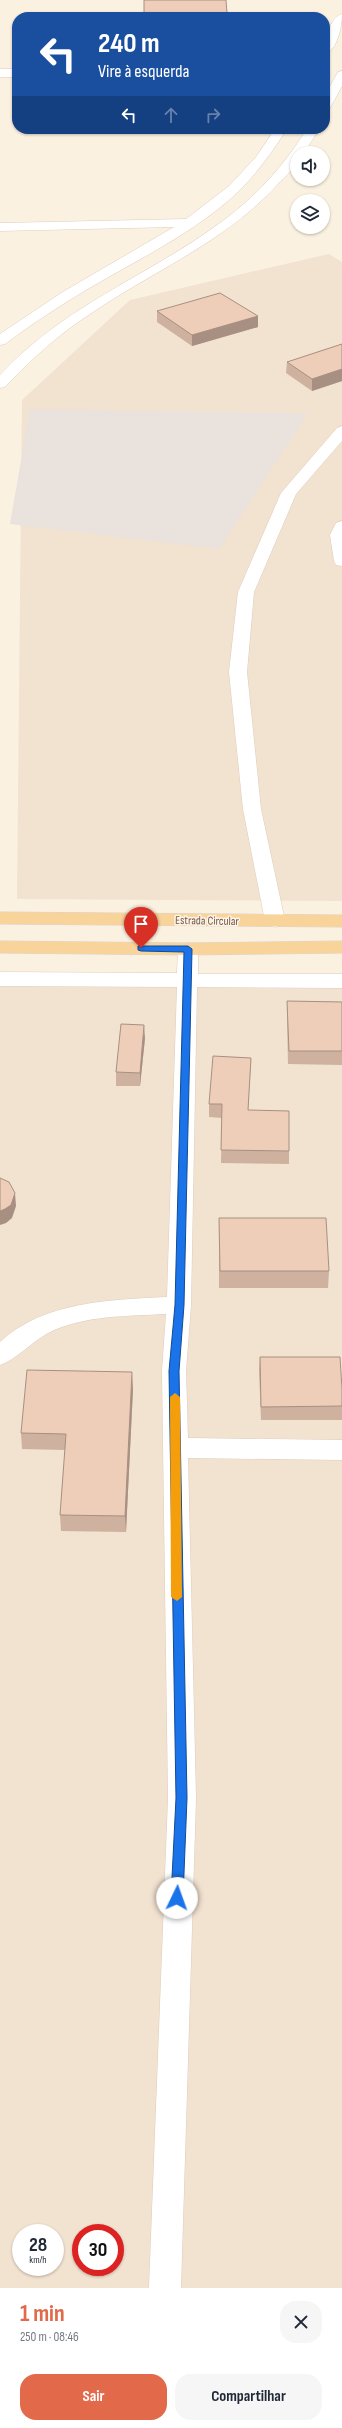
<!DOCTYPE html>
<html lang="pt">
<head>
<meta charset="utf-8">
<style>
	:root { --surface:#fff; --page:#f6f6f7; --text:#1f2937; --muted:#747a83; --accent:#e26949 }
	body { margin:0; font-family:"Sofia Sans Condensed",sans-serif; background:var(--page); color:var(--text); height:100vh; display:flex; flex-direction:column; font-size:15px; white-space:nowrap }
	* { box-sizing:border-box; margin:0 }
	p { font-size:13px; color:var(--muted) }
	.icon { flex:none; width:22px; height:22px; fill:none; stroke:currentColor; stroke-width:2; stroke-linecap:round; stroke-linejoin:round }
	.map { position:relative; height:2288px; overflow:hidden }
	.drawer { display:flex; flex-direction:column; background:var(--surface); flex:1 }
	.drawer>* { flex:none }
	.guide { position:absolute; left:12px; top:12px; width:318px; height:122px; border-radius:16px; box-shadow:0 1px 3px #0004; background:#1a4fa0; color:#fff; overflow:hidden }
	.tools { position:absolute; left:290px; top:146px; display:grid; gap:8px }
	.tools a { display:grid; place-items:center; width:40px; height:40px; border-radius:50%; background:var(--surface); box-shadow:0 1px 3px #0004; font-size:20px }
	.speed { position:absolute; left:12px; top:2224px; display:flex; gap:8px; font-size:20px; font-weight:700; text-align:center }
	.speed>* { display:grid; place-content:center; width:52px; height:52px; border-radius:50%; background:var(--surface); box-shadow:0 1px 3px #0004; line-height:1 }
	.speed small { font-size:10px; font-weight:400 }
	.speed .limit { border:6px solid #d22; background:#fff; color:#111 }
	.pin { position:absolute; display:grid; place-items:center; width:34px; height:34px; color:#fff; margin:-41px -17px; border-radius:50% 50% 50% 0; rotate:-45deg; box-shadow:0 0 4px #0007 }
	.pin .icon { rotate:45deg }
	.me { position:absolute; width:44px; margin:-22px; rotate:3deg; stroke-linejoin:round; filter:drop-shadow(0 0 3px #0008) }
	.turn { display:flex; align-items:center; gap:14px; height:84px; padding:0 20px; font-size:18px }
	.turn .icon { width:52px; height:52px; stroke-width:2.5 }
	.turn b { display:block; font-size:28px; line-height:34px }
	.lanes { display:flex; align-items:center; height:38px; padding:0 20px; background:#0003; justify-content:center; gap:20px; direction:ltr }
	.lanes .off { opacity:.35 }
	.round { display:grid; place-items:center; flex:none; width:42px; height:42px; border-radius:16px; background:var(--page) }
	.head { display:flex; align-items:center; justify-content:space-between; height:68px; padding:0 20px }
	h1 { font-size:24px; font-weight:700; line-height:30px; color:var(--accent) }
	.cta { display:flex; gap:8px; margin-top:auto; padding:8px 20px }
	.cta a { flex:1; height:46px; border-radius:16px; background:var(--accent); color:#fff; font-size:16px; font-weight:700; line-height:46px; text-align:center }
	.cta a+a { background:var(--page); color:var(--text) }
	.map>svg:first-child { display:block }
	.residential { fill:#f2e2d0; fill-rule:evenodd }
	.industrial { fill:#eae2dc }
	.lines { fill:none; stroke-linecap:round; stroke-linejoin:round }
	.minor-casing { stroke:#dfcdbd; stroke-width:1 }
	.major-casing { stroke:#dad3d0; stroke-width:1 }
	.minor { fill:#fff; fill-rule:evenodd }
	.major { fill:#f8d49b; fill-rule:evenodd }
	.wall { fill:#ceb19f }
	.shaded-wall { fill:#a79082 }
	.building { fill:#efceb9; stroke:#a79082 }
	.route { fill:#1a73e8; stroke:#114b97 }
	.slow { fill:#f59e0b }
	.labels { text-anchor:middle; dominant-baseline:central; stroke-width:3; stroke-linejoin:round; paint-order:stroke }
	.street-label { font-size:12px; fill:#715749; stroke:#fef5e7 }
</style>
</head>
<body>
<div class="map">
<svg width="342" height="2288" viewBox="0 0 342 2288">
	<rect width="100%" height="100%" fill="#fbf1e1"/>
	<path class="residential" d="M 329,254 L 342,262 L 342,901 L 17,899 L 22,400 L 130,300 Z
		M 0,977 L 342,980 L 342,2288 L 0,2288 ZM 21,2233 L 55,2233 L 55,2267 L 21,2267 ZM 81,2233 L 115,2233 L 115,2267 L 81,2267 Z"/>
	<path class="industrial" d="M 30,409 L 308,413 L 219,549 L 10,524 Z"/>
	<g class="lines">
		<g class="minor-casing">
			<path id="minor" d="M 342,14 C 342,25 338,50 325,54 C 325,43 329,17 342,14 Z
				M 0,69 L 17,69 L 17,77 L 0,77 Z
				M 342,71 L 342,86 L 329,110 L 325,111 L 325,95 L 338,72 Z
				M 275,129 L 287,129 C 272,152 258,172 239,191 C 200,228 151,253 105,279 C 70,299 37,320 5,344 L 0,345 L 0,334 L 61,293 L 174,227 L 0,231 L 0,223 L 186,219 L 229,186 L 256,157 Z
				M 307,129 L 319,129 L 304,153 L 297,153 C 297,167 287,175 277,185 C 225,242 153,271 90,314 C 58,335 31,359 5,387 L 0,388 L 0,375 C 67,303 148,277 224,220 C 257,196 285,164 307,129 Z
				M 342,426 L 342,441 L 296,494 L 254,592 L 247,672 L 261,809 L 285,921 L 282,925 L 275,927 L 268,925 L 265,921 L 243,809 L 229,672 L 238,592 L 281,493 L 337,428 Z
				M 342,521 L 342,566 L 336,565 L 334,561 L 330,535 L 336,523 Z
				M 188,943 L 195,944 L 198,949 L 198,974 L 342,974 L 342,988 L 197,987 L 191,1305 L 186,1371 L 188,1438 L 342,1440 L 342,1460 L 188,1458 L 196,1798 L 181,2288 L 149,2288 L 168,1798 L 162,1371 L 166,1314 C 128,1316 84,1315 48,1333 C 32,1342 15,1360 0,1365 L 0,1342 C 44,1301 111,1300 167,1297 L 177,987 L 0,986 L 0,972 L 177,973 L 178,949 L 181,944 Z"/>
		</g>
		<g class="major-casing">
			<path id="major" d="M 0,912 L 342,915 L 342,927 L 0,924 Z
				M 0,941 L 188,943 L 342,941 L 342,953 L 188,955 L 0,953 Z"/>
		</g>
		<use href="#minor" class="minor"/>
		<use href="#major" class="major"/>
	</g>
	<path class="wall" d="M 144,0 L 227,13 L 227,17 L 144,17 Z
		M 157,311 L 258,327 L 192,346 L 157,322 Z
		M 342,344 L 342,381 L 312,391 L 286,373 L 287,362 Z
		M 287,1001 L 342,1002 L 342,1065 L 288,1064 L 287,1015 Z
		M 145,1038 L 140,1086 L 116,1086 L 116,1072 Z
		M 251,1058 L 248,1110 L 289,1151 L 289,1164 L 221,1163 L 222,1118 L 209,1117 L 209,1104 Z
		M 219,1218 L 329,1271 L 328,1288 L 219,1288 Z
		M 260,1357 L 342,1389 L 342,1420 L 261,1420 L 259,1370 Z
		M 133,1389 L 126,1532 L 61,1531 L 60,1515 L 65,1450 L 22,1449 L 21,1433 Z"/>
	<path class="shaded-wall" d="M 258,316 L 258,327 L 192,346 L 192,335 Z
		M 342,369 L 342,381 L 312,391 L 312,379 Z
		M 144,1025 L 145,1038 L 140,1086 L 140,1073 Z
		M 15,1193 L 16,1206 L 12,1218 L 6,1223 L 0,1225 L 0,1211 Z
		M 132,1372 L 133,1389 L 126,1532 L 125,1516 Z"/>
	<path class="building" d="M 144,0 L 226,0 L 227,13 L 144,14 Z
		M 220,293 L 258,316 L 192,335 L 157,311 Z
		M 342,344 L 342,369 L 312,379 L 287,362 Z
		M 287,1001 L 342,1002 L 342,1051 L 289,1051 Z
		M 121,1024 L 144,1025 L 140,1073 L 116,1072 Z
		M 213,1056 L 251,1058 L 248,1110 L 289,1111 L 289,1151 L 221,1150 L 222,1104 L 209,1104 Z
		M 0,1178 L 9,1182 L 15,1193 L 11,1205 L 5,1209 L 0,1211 Z
		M 219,1218 L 326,1218 L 329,1271 L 220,1271 Z
		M 260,1357 L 340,1357 L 342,1389 L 342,1406 L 261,1407 Z
		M 27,1370 L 132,1372 L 125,1516 L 60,1515 L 66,1434 L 21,1433 Z"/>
	<path class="route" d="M 138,946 L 188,946 L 192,949 L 184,1305 L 179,1371 L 187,1798 L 183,1898 L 177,1904 L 171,1898 L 176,1798 L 169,1371 L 175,1305 L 184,952 L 141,951 L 138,950 Z"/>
	<path class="slow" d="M 175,1393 L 180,1397 L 182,1597 L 177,1601 L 171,1597 L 170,1397 Z"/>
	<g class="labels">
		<g class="street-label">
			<text transform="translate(207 921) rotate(1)">Estrada Circular</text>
		</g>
	</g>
</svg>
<div class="tools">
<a><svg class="icon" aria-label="sound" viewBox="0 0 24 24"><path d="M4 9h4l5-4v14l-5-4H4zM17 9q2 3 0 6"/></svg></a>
<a><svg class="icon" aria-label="layers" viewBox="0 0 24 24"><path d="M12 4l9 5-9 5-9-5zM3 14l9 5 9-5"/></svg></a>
</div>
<div class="speed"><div>28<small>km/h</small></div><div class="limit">30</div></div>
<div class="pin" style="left:141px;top:948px;background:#d93025"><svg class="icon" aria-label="arrive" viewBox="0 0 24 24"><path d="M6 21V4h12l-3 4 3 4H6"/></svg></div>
<svg class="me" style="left:177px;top:1898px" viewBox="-20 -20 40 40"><circle r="19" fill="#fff"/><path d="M0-13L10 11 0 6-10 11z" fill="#1a73e8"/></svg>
<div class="guide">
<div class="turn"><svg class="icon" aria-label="left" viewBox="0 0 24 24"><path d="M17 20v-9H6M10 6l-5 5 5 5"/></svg><div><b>240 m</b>Vire à esquerda</div></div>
<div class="lanes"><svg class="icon" aria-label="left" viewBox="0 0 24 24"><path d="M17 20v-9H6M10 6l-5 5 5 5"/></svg><svg class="icon off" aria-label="ahead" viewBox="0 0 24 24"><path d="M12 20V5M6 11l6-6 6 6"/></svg><svg class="icon off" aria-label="right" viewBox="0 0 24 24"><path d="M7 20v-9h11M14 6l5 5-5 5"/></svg></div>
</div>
</div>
<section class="drawer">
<div class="head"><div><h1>1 min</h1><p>250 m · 08:46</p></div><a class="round"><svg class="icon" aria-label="close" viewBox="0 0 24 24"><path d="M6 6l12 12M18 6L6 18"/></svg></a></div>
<div class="cta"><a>Sair</a><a>Compartilhar</a></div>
</section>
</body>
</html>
